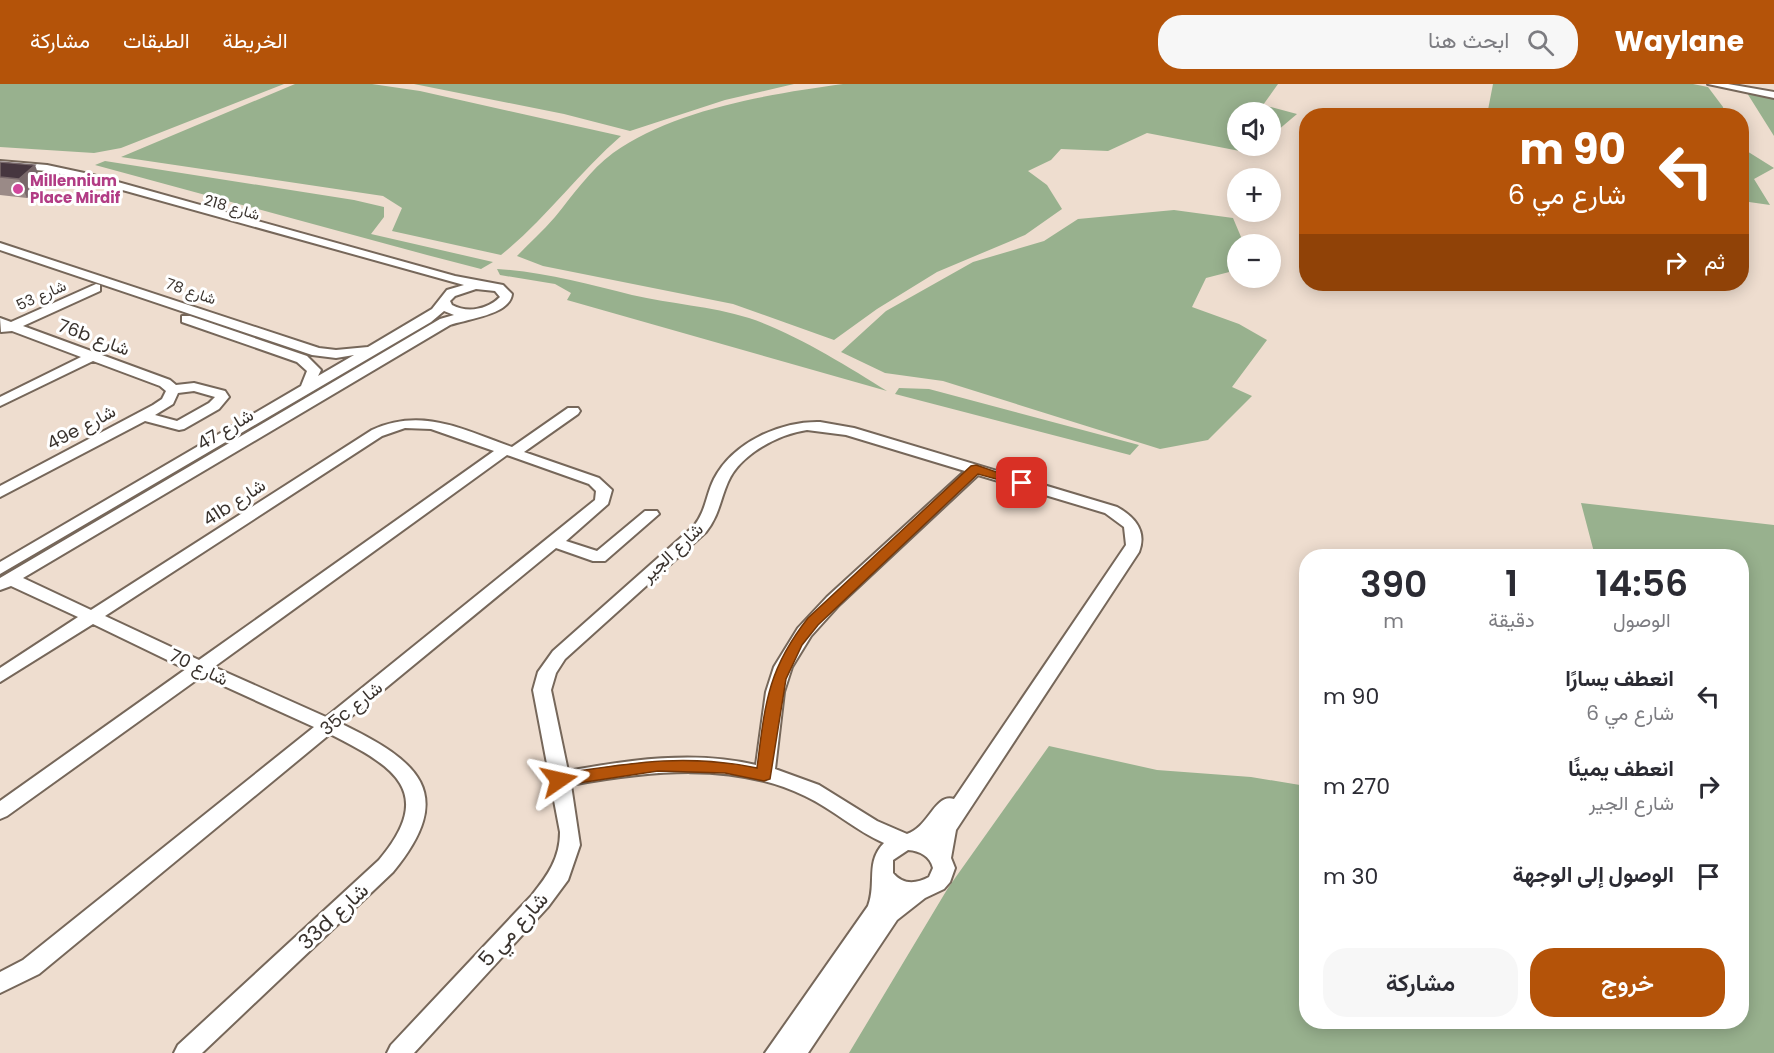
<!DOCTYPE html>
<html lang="ar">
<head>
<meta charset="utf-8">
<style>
	:root { --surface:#fff; --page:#f7f7f7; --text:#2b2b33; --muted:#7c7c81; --accent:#b45309 }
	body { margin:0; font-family:Poppins,Vazirmatn,sans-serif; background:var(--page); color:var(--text); direction:rtl; height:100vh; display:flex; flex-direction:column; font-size:22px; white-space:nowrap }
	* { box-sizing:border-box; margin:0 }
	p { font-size:20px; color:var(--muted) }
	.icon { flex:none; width:33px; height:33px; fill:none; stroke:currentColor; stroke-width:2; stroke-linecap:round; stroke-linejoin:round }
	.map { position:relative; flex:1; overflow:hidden; direction:ltr }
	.sheet { position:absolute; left:1299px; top:465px; width:450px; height:480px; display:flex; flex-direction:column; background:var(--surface); border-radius:24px; box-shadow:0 3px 15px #0003; direction:rtl }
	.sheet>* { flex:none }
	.top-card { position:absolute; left:1299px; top:24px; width:450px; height:183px; border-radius:24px; box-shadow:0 3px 15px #0003; direction:rtl; background:#b45309; color:#fff; overflow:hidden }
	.tools { position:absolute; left:1227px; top:18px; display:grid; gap:12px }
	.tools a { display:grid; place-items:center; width:54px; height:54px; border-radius:50%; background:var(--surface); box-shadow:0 3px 15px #0003; font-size:30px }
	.pin { position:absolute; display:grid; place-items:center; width:51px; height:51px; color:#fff; margin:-26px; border-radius:12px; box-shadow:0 3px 9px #0006 }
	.me { position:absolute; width:66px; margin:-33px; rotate:79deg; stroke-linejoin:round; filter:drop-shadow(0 0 4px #0008) }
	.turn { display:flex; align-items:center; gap:21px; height:126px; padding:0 24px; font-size:27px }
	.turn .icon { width:78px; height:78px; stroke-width:2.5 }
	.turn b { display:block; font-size:42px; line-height:51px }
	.then { display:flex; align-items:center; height:57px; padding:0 24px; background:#0003; gap:12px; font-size:22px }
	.eta { display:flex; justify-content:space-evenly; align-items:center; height:102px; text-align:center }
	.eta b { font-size:36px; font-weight:600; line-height:42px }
	.action { display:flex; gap:12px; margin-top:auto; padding:12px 24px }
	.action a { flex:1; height:69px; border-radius:24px; background:var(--accent); color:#fff; font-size:24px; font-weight:600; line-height:69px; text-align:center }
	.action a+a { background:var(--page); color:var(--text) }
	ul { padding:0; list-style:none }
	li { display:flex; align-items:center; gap:18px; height:90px; padding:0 24px }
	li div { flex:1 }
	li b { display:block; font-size:22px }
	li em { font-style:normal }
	header { display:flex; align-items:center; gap:36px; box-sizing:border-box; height:84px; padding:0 30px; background:var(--accent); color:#fff }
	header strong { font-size:28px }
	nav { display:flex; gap:33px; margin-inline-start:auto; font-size:21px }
	.search { width:420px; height:54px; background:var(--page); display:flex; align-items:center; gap:15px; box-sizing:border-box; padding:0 21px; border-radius:24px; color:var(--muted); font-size:22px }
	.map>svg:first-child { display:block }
	.forest { fill:#98b18e }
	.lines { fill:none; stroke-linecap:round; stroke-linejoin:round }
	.minor-casing { stroke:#76675a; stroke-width:4 }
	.minor { fill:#fff; fill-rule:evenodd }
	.wall { fill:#9a8a87 }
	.shaded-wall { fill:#78686a }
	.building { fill:#46363f; stroke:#78686a; stroke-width:1.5 }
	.route { fill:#b45309; stroke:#753606; stroke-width:1.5 }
	.hotel-dot { fill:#d1479c; stroke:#fff; stroke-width:2 }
	.labels { text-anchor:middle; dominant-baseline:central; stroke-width:6; stroke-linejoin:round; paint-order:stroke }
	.far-hotel-label { font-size:15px; font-weight:bold; fill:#b23c85; stroke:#fff; text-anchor:start }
	.far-street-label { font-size:15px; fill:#39322d; stroke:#fff }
	.street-label { font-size:18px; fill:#39322d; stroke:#fff }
	.near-street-label { font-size:21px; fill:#39322d; stroke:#fff }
</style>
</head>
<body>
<header>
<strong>Waylane</strong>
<div class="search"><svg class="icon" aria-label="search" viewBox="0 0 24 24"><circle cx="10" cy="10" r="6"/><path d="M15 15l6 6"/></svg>ابحث هنا</div>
<nav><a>الخريطة</a><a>الطبقات</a><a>مشاركة</a></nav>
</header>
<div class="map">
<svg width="1774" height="969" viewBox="0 0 1774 969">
	<rect width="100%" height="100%" fill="#eeddcf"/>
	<path class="forest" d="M 0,0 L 284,0 L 121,64 L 94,69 L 0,63 Z
		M 295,0 L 372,0 L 420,7 L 621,52 C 578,89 545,136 501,171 L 392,147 L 402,124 L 383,112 L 121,73 Z
		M 414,0 L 794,0 L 725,16 L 630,47 L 564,30 Z
		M 843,0 L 1278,0 L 1263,21 L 1297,30 L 1271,52 L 1270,28 L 1238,28 L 1238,62 L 1259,62 L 1250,69 L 1147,49 L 1108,67 L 1061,65 L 1051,76 L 1028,87 L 1047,101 L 1062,125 L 1025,151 L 937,188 L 877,225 L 834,256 L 733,220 L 543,182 L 517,172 C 529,159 543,147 555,133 C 573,111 590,86 613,69 C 674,25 770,10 843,0 Z
		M 1493,0 L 1693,0 L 1708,3 L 1723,23 L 1725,31 L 1487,31 Z
		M 1747,9 L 1774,13 L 1774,52 Z
		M 1742,64 L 1774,84 L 1754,95 L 1770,121 L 1742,117 Z
		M 105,77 L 354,116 L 384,123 L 384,133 L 371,150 L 493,178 L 481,185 L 427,171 L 95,81 Z
		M 1174,126 L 1233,134 L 1244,160 L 1238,160 L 1237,186 L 1206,194 L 1192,223 L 1239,240 L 1267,256 L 1232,303 L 1252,312 L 1208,356 L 1160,365 L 943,297 L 885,289 L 841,268 L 886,227 L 973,178 L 1044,157 L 1078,135 Z
		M 497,185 C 544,188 587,200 632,211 C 671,220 710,222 749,234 C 794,249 847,282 887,307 L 567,216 L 571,209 L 555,200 L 500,191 Z
		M 899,304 L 929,305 L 1139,361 L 1130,371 L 895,310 Z
		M 1581,419 L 1774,441 L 1774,969 L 849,969 L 948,804 L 1049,662 L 1157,686 L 1251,693 L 1306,702 L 1306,938 L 1742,938 L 1742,472 L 1595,472 Z"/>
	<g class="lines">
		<g class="minor-casing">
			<path id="minor" d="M 1708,0 L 1728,0 L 1774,8 L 1774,14 Z
				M 0,77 L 47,81 L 89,90 L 455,192 L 503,201 L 512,210 C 510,231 466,235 450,241 L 23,494 L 91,526 L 372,346 C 423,323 463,346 512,363 L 568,324 L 578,324 L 580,327 L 578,330 L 524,368 L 599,394 L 612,406 L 608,420 L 566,457 L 597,467 L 645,427 L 657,427 L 659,430 L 605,477 L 593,477 L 556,464 L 342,640 C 418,677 458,709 393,788 L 202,969 L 174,969 L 178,961 L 379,776 C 437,707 393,682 330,650 L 39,890 L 0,909 L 0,888 L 23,876 L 314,643 L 202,592 L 7,732 L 0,735 L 0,717 L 186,585 L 93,540 L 0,598 L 0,584 L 78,533 L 11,502 L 0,506 L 0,494 L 440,235 L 454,231 L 444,227 L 431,238 L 0,490 L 0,478 L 301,302 L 307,287 L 297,278 L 182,238 L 182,232 L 190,232 L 307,272 L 321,286 L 318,292 L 354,271 L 336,274 L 312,271 L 0,166 L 0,159 L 319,264 L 336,266 L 368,263 L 432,225 L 447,206 L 464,201 L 83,95 L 47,87 L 0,83 ZM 476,205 L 495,207 L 500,213 C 487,226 467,229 452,221 L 450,217 L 455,212 ZM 405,344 L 431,345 L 494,367 L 199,576 L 105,532 L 382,352 ZM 507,371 L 589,400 L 596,407 L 595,416 L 326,633 L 214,583 Z
				M 96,200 L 100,201 L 100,207 L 23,242 L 170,296 L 176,301 L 194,299 L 225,307 L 229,313 L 219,325 L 184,345 L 179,346 L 145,337 L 0,413 L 0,402 L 153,321 L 162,315 L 166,307 L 160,302 L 93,277 L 0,322 L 0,313 L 81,273 L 12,247 L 1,248 L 0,234 L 11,238 ZM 194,307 L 215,313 L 209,319 L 177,337 L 155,331 L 173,320 L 178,309 Z
				M 820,338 L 854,344 L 1117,423 C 1135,433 1147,447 1139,468 L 956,746 L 951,774 L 955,784 L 950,798 L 944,805 L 925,814 L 897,836 L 808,969 L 765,969 L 868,822 C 877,799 865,778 884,759 C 856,747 833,725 805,712 C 733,677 648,687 571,701 L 580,761 L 568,796 L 548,823 L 414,969 L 387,969 L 391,961 L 532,811 C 548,791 560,774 560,748 L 533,606 L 538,588 L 553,567 L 694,442 C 706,427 706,411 714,395 C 733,358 781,337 820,338 ZM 807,346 L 846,351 L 965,387 L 827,513 L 798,544 L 774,583 L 766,608 L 756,681 C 695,666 628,676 568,687 L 551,606 L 556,589 L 565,575 L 706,448 C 719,432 720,416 728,398 C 740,370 779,350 807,346 ZM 978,391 L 1105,429 L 1124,443 L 1126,461 L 954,715 C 935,709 929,743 907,750 L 877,737 L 819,701 L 775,685 L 784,608 L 792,583 L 811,552 L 839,521 ZM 908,766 C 920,767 930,772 933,784 L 929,793 C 916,800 903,801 893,789 L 893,776 Z"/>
		</g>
		<use href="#minor" class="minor"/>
	</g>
	<path class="wall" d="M 0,78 L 42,100 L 27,114 L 0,111 Z"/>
	<path class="shaded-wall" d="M 35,81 L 42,100 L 27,114 L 19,95 Z"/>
	<path class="building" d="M 0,78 L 35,81 L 19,95 L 0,93 Z"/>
	<path class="route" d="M 976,381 L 1028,399 L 1022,402 L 978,390 L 818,541 L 802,561 L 786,595 L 770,695 L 764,697 L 725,689 L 658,687 L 559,702 L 553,701 L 551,696 L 553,692 L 559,690 C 631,679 685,669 757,684 C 765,621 767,586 808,534 L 971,382 Z"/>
	<circle class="hotel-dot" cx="18" cy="105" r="6"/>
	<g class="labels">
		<g class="far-hotel-label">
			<text x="30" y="96">Millennium<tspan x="30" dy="17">Place Mirdif</tspan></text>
		</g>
		<g class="far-street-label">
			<text transform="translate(232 123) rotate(16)">شارع 218</text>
			<text transform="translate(191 207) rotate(19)">شارع 78</text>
			<text transform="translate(41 211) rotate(-24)">شارع 53</text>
		</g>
		<g class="street-label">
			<text transform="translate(94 253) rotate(20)">76b شارع</text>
			<text transform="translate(81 343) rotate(-28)">49e شارع</text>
			<text transform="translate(225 345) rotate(-31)">شارع 47</text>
			<text transform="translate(234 418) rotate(-33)">41b شارع</text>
			<text transform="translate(672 468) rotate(-43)">شارع الجير</text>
			<text transform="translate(199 583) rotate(25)">شارع 70</text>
			<text transform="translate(351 624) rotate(-39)">35c شارع</text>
		</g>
		<g class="near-street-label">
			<text transform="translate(333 832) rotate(-43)">33d شارع</text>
			<text transform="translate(513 845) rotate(-48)">شارع مي 5</text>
		</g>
	</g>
</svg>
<div class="tools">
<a><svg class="icon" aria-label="sound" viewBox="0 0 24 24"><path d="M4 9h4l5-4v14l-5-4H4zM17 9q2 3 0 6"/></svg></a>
<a>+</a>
<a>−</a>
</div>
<div class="pin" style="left:1022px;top:399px;background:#d93025"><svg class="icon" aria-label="arrive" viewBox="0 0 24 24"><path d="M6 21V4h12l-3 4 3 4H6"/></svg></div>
<svg class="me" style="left:559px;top:696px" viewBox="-20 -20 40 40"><path d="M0-17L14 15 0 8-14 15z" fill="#b45309" stroke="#fff" stroke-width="4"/></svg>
<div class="top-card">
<div class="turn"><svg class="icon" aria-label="left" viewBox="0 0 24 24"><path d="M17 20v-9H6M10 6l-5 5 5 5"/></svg><div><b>90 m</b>شارع مي 6</div></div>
<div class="then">ثم<svg class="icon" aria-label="right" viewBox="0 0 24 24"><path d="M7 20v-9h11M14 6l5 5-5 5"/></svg></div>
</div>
<section class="sheet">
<div class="eta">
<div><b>14:56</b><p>الوصول</p></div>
<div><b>1</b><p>دقيقة</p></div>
<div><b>390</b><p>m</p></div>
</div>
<ul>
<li><svg class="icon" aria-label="left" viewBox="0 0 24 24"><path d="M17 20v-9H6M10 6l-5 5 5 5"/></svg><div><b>انعطف يسارًا</b><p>شارع مي 6</p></div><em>90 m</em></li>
<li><svg class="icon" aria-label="right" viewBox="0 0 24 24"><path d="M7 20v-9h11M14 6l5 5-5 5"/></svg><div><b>انعطف يمينًا</b><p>شارع الجير</p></div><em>270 m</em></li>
<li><svg class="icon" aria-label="arrive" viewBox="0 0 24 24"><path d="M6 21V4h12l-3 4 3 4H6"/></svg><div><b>الوصول إلى الوجهة</b></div><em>30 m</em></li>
</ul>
<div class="action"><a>خروج</a><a>مشاركة</a></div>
</section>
</div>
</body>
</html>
